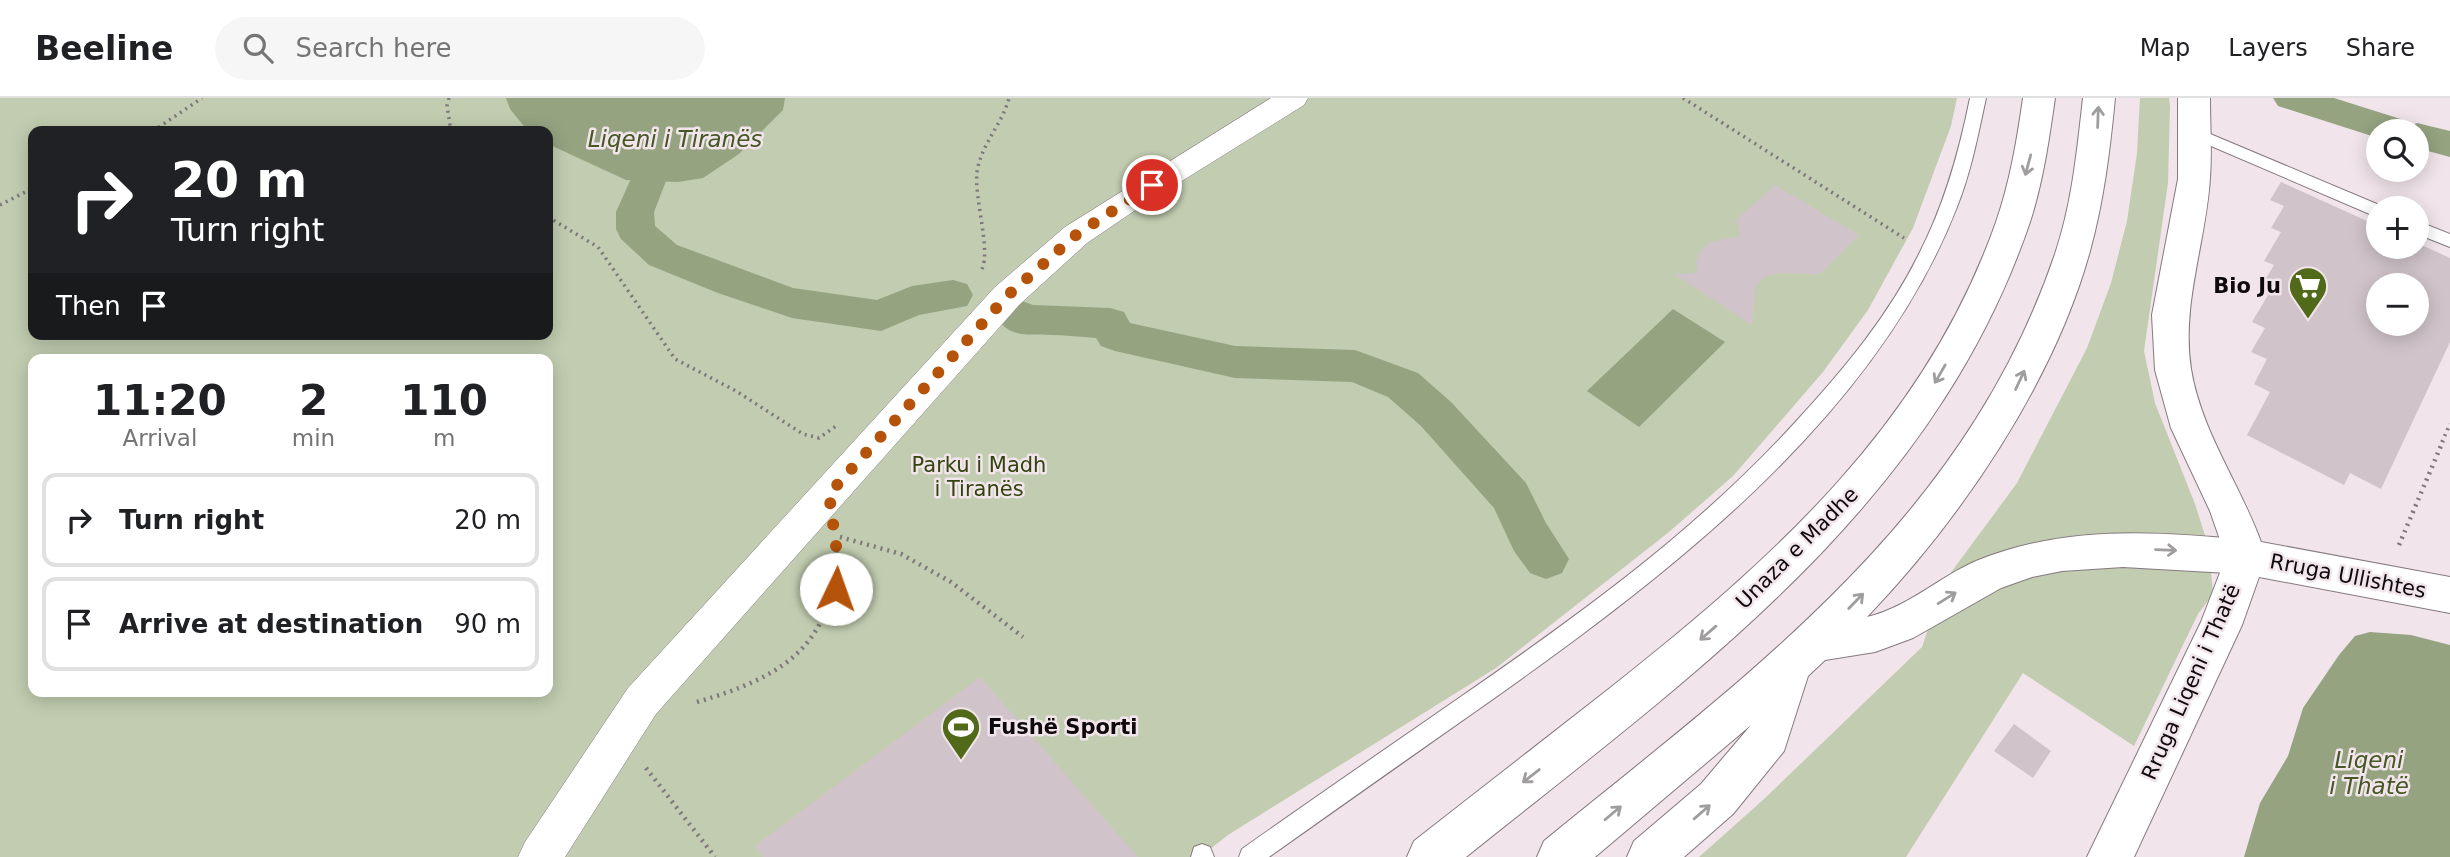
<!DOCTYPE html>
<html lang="en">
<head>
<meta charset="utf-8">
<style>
	:root { --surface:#fff; --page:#f6f6f6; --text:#202124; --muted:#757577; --line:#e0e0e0 }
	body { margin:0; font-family:"DejaVu Sans",sans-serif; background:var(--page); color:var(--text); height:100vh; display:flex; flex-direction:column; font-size:26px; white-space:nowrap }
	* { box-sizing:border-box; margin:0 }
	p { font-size:23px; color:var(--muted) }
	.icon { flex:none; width:38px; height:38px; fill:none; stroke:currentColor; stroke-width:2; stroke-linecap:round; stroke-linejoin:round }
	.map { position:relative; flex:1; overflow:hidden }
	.sheet { position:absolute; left:28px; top:256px; width:525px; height:343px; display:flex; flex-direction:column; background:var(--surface); border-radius:14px; box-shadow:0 4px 18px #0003 }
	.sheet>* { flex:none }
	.banner { position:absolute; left:28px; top:28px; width:525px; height:214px; border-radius:14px; box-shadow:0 4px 18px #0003; background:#202124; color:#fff; overflow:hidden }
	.fabs { position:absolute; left:2366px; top:21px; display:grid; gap:14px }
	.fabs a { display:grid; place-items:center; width:63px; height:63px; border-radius:50%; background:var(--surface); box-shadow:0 4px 18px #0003; font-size:35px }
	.pin { position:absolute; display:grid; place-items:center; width:60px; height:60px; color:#fff; margin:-30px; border:4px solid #fff; border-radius:50%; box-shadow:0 2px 7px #0007 }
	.me { position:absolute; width:77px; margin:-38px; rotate:3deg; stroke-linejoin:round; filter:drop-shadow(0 0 5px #0008) }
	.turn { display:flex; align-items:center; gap:24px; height:147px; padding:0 28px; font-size:32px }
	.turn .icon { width:91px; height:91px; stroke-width:2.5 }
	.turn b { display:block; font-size:49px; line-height:60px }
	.then { display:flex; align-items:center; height:66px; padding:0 28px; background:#0003; gap:14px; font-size:26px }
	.eta { display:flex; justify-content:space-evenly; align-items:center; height:119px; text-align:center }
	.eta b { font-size:42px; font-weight:600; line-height:49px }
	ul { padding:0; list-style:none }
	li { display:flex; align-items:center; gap:21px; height:94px; margin:0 14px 10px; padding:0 14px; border:4px solid var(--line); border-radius:14px }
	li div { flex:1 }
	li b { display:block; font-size:26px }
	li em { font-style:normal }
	header { display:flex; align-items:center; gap:42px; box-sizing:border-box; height:98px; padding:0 35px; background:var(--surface); border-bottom:2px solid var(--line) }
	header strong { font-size:33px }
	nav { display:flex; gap:38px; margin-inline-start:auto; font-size:24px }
	.search { width:490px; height:63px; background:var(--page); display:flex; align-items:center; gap:18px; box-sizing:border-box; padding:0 24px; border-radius:38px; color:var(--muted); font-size:26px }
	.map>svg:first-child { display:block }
	.green { fill:#c1ccb0; fill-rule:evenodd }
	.water { fill:#95a381 }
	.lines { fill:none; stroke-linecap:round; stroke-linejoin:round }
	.canal { fill:#95a381; fill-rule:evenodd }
	.building { fill:#d0c4ca; fill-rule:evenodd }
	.lane-casing { stroke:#85797f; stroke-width:2 }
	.street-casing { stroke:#85797f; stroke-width:1 }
	.secondary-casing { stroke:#85797f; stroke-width:2 }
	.highway-casing { stroke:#85797f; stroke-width:2 }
	.path-far1 { stroke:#7e767a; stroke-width:3.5; stroke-dasharray:2 4.5; stroke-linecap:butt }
	.path { stroke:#7e767a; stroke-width:4.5; stroke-dasharray:2 5; stroke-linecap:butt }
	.lane { fill:#fff; fill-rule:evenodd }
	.street { fill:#fff; fill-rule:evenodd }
	.secondary { fill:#fff; fill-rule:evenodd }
	.highway { fill:#fff; fill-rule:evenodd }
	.oneway { stroke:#9f9d9e }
	.route { stroke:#b45309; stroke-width:12; stroke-dasharray:0 21.6 }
	.labels { text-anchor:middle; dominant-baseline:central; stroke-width:5; stroke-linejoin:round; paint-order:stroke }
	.poi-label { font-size:21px; font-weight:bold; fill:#0e0a0c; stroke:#f1e5eb; text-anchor:end }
	.park-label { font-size:21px; fill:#32430d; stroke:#f1e5eb }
	.street-label { font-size:21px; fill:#0e0a0c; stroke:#f1e5eb }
	.water-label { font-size:23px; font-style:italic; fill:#455722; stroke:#f1e5eb }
</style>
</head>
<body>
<header>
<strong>Beeline</strong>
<div class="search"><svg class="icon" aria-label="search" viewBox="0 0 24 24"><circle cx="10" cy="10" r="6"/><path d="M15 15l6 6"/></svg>Search here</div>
<nav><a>Map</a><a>Layers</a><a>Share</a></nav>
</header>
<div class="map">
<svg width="2450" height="759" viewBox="0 0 2450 759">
	<rect width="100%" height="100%" fill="#f1e5eb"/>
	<path class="green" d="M 0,0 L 1957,0 L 1951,28 L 1913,130 L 1868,212 L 1823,274 L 1733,378 L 1669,434 L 1496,570 L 1228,737 L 1200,759 L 0,759 ZM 33,33 L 548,33 L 548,236 L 33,236 ZM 33,261 L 548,261 L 548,593 L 33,593 Z
		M 2140,0 L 2169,0 L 2170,9 L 2168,85 L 2144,253 L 2155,305 L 2195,406 L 2209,450 L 2213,496 L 2198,516 L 2134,648 L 2023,575 L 1906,759 L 1699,759 L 1763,702 L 1922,549 L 1944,484 L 2017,385 L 2087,250 L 2111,185 L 2127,123 L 2137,55 Z"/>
	<path class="water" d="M 506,0 L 785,0 L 783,12 L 739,56 L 703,80 L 678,84 L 626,82 L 548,46 L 548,33 L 528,33 L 510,11 Z
		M 1673,211 L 1725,244 L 1639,329 L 1587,293 Z
		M 2370,534 L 2411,537 L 2450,547 L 2450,759 L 2244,759 L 2260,705 L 2288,658 L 2303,610 L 2339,557 L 2355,538 Z"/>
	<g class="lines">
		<path class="canal" d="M 2273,0 L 2334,0 L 2410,24 L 2412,27 L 2417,25 L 2450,33 L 2450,59 L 2417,50 L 2417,33 L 2378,33 L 2378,40 L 2278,8 Z
			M 647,70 L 660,74 L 666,83 L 654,114 L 655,128 L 677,147 L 793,190 L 877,202 L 912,188 L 953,182 L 967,186 L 973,197 L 967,208 L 919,217 L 881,233 L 792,220 L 718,195 L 649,167 L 621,141 L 616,131 L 616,114 L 634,74 Z
			M 1014,200 L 1033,207 L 1110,210 L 1124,214 L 1130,225 L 1235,248 L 1355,252 L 1418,275 L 1451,304 L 1526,385 L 1546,425 L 1569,461 L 1562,475 L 1546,481 L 1530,475 L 1514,453 L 1494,410 L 1421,328 L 1388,299 L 1352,284 L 1235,280 L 1115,253 L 1101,248 L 1096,240 C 1081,239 1066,237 1051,237 C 1026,236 1008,241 994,215 L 1000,204 Z"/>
	</g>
	<path class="building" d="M 2281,84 L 2378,128 L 2378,149 L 2417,149 L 2417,145 L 2450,160 L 2450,244 L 2381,391 L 2350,375 L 2344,387 L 2247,337 L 2270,294 L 2254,286 L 2267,261 L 2251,254 L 2265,230 L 2252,224 L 2268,197 L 2259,192 L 2274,167 L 2264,163 L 2281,134 L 2271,130 L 2284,108 L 2270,102 ZM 2378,187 L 2417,187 L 2417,226 L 2378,226 Z
		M 1775,87 L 1859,137 L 1820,176 L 1779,175 L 1764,179 L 1755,189 L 1752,227 L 1674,176 L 1698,175 L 1696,163 L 1701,152 L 1710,144 L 1740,138 L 1736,122 Z
		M 980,579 L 1138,759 L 763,759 L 755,748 Z
		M 2014,626 L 2051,653 L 2033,680 L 1994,653 Z"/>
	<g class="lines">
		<g class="lane-casing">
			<path id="lane" d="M 1970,0 L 1986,0 C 1978,37 1971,74 1957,109 C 1873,325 1659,484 1476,613 C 1407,661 1338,710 1269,759 L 1239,759 L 1242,751 C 1314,700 1387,650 1459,600 C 1582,515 1699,431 1800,319 C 1845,270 1888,218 1918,158 C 1944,108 1959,55 1970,0 Z
				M 2196,30 L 2384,109 L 2385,110 L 2378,110 L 2378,119 L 2372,117 L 2190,39 L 2188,35 L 2190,31 Z
				M 2417,123 L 2450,136 L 2450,149 L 2417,136 Z
				M 1202,746 L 1210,749 L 1214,759 L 1191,759 L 1194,749 Z"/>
		</g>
		<g class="street-casing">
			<path id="street" d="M 1271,0 L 1308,0 L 1304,7 L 1140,109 L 1087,145 L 1019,207 L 656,616 L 565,759 L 518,759 L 525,744 L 628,590 L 995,189 L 1065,129 Z"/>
		</g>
		<g class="secondary-casing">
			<path id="secondary" d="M 2178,0 L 2210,0 C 2210,27 2212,54 2210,80 C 2206,145 2181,206 2191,271 C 2201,333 2240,386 2261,444 L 2450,479 L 2450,515 L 2259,479 L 2242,527 L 2134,759 L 2087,759 L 2201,524 L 2226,459 L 2210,413 L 2171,330 L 2155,272 L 2152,217 L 2178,81 Z"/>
		</g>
		<g class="highway-casing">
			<path id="highway" d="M 2023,0 L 2055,0 C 2049,42 2043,84 2030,124 C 1933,410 1691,578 1466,759 L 1407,759 L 1414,743 C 1479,692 1545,641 1610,590 C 1773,461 1925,326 1996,124 C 2010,84 2017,42 2023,0 Z
				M 2083,0 L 2115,0 C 2110,52 2104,102 2090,153 C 2054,284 1961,421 1867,519 C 1907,510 1939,479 1976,463 C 2063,427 2155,433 2246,442 L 2260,447 L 2266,459 L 2260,471 L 2246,476 L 2123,469 L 2062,473 L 2032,479 L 2001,490 L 1913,540 L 1875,554 L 1825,562 L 1808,578 L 1784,653 L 1733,716 L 1684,759 L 1627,759 L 1634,743 L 1701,686 L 1751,627 L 1595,759 L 1537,759 L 1544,743 C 1752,573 1964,423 2055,156 C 2072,106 2077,53 2083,0 Z"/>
		</g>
		<path class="path-far1" d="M 449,0 L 447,8 L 451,33
			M 1683,0 L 1904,140
			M 153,33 L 202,0
			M 0,107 L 33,90
			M 548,119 L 598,149 L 675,261 L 736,293 L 803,336 L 819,340 L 836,328
			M 982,171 C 991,151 974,101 977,74 C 981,46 1002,27 1009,0
			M 2442,344 L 2450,326"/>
		<path class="path" d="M 840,439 L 901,456 L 951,484 L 1023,539
			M 2399,447 L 2443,343
			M 697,604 C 787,578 836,545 837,445
			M 646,670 L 715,759"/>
		<use href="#lane" class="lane"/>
		<use href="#street" class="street"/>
		<use href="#secondary" class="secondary"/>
		<use href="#highway" class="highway"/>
	</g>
	<defs><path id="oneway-shaft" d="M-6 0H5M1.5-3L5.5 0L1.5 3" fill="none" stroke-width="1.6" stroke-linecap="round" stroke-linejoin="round" transform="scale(1.75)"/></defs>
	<g class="oneway">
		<use href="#oneway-shaft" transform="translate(2098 19) rotate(-88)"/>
		<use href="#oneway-shaft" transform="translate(2028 67) rotate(105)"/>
		<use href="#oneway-shaft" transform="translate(1940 276) rotate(120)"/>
		<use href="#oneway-shaft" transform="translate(2020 282) rotate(-65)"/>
		<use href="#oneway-shaft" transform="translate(2166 452) rotate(2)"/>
		<use href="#oneway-shaft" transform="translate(1947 500) rotate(-32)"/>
		<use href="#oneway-shaft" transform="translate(1856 503) rotate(-46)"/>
		<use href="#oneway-shaft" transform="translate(1708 535) rotate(139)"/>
		<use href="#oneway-shaft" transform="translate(1531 678) rotate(142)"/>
		<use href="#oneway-shaft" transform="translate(1702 714) rotate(-41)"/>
		<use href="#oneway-shaft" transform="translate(1613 715) rotate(-40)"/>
	</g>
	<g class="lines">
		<path class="route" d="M 836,491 L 838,462 L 829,396 L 1007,198 L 1076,137 L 1152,87"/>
	</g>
	<defs>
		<g id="supermarket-pin" transform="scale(2.0125)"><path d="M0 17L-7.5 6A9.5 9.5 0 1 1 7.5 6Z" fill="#516a1a" stroke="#f1e5eb"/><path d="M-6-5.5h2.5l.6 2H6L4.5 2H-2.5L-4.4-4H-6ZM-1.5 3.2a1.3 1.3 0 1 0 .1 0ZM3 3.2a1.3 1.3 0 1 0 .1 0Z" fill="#fff"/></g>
		<g id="stadium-pin" transform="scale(2.0125)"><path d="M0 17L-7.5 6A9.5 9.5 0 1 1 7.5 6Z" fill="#516a1a" stroke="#f1e5eb"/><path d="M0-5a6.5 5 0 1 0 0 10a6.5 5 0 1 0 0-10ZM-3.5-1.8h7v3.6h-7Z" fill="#fff"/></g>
	</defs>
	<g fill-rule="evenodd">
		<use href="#supermarket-pin" x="2308" y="188"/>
		<use href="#stadium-pin" x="961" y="629"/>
	</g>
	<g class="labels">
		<g class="poi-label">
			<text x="2281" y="188">Bio Ju</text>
			<text x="988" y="629" text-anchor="start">Fushë Sporti</text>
		</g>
		<g class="park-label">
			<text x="979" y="367">Parku i Madh<tspan x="979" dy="24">i Tiranës</tspan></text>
		</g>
		<g class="street-label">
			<text transform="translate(1797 450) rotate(-45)">Unaza e Madhe</text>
			<text transform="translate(2348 478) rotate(11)">Rruga Ullishtes</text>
			<text transform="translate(2191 584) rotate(-66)">Rruga Liqeni i Thatë</text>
		</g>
		<g class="water-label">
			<text x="675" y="41">Liqeni i Tiranës</text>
			<text x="2369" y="662">Liqeni<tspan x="2369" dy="26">i Thatë</tspan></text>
		</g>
	</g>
</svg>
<div class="fabs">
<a><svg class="icon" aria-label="search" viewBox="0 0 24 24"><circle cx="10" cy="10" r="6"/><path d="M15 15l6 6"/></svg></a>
<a>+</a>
<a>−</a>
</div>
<div class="pin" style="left:1152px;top:87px;background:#d93025"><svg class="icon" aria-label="arrive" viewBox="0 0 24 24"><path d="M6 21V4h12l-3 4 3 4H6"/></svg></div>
<svg class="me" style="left:836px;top:491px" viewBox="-20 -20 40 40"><circle r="19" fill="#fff"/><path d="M0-13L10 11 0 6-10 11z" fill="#b45309"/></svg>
<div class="banner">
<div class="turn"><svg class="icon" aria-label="right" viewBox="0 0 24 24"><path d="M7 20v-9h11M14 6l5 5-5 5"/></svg><div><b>20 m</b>Turn right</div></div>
<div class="then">Then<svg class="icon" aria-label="arrive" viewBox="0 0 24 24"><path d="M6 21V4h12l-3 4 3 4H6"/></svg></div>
</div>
<section class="sheet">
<div class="eta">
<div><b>11:20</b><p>Arrival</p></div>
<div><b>2</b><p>min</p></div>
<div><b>110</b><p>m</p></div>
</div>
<ul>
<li><svg class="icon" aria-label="right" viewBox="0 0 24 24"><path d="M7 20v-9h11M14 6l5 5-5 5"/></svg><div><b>Turn right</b></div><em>20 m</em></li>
<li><svg class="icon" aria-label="arrive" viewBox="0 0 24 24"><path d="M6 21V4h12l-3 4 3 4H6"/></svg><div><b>Arrive at destination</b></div><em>90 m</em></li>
</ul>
</section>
</div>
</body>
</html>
